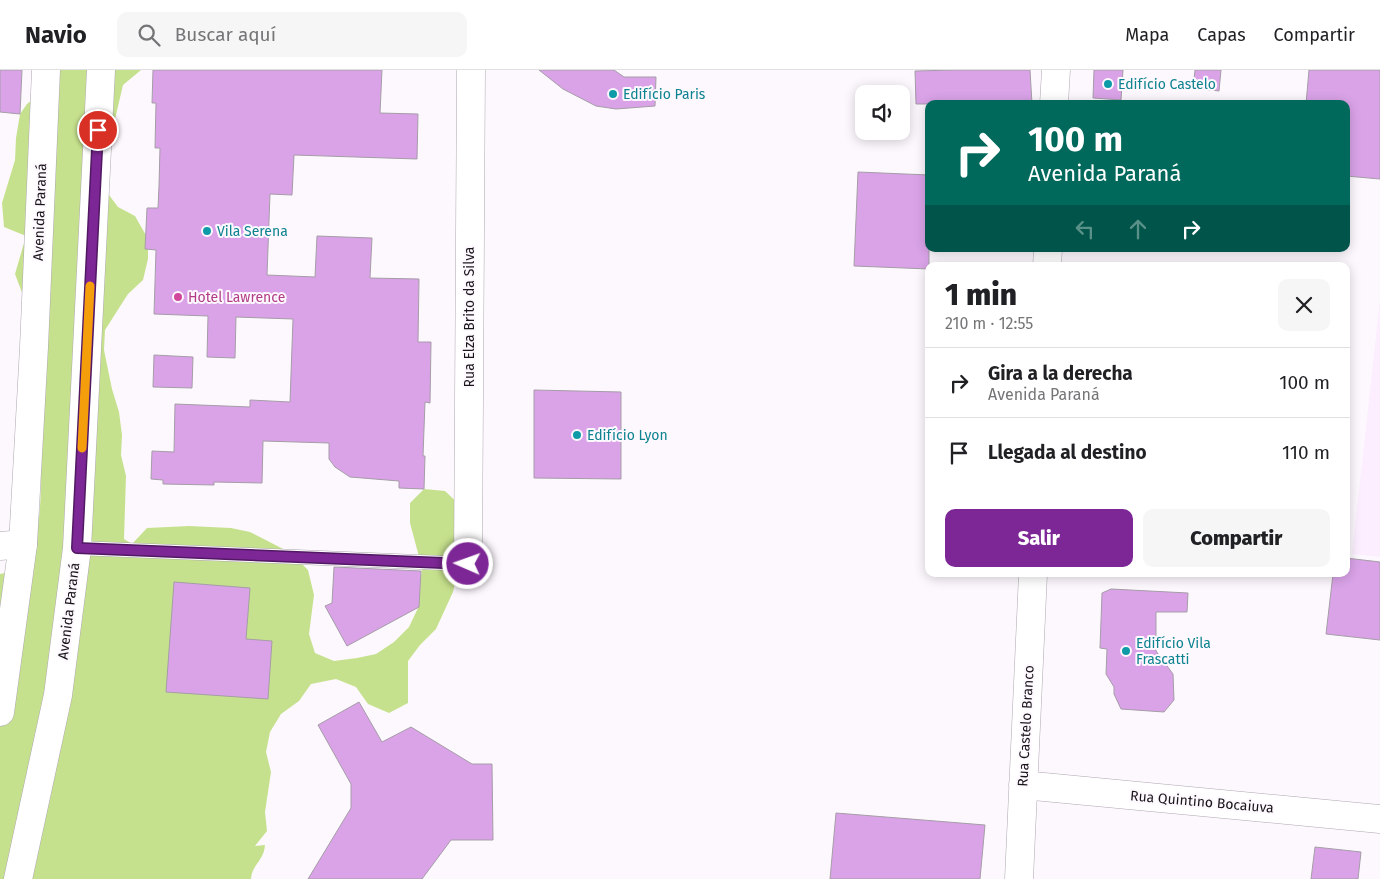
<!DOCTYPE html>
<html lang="es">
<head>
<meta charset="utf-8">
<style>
	:root { --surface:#fff; --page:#f6f6f6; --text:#202124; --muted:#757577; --line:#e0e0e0; --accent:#7d2796 }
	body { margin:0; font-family:"Fira Sans",sans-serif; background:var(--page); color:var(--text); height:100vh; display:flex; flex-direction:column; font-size:19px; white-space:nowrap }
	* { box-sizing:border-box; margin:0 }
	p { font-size:16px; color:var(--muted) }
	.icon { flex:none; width:28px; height:28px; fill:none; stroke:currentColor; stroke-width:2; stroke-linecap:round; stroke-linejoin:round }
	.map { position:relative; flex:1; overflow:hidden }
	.panel { position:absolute; left:925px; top:192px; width:425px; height:315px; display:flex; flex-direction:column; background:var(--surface); border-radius:10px; box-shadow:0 2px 12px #0003 }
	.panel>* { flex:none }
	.hud { position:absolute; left:925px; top:30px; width:425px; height:152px; border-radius:10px; box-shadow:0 2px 12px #0003; background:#00695c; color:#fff; overflow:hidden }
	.tools { position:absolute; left:855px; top:15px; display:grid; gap:10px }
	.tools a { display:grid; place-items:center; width:55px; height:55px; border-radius:10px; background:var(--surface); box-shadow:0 2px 12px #0003; font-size:25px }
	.pin { position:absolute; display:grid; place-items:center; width:42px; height:42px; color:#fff; margin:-21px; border:2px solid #fff; border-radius:50%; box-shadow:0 1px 5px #0007 }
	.me { position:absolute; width:55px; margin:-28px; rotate:272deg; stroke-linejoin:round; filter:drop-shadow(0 0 4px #0008) }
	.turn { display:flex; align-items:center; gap:18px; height:105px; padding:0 20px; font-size:22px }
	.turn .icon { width:65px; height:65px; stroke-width:2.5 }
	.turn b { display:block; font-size:35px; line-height:42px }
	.lanes { display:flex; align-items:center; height:48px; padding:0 20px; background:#0003; justify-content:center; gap:25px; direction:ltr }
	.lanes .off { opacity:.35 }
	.round { display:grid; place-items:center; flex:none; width:52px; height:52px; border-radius:10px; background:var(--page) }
	.head { display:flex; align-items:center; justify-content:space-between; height:85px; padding:0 20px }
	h1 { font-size:30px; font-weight:800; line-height:38px }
	.button { display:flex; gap:10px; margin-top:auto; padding:10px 20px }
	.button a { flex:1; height:58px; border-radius:10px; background:var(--accent); color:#fff; font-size:20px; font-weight:800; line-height:58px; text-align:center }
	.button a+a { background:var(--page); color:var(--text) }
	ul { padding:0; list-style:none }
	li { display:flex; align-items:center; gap:15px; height:70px; padding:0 20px; border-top:1px solid var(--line) }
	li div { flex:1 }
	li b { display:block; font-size:19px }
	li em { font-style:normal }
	header { display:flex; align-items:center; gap:30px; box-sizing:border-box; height:70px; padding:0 25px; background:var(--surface); border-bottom:1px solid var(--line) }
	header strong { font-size:24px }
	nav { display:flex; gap:28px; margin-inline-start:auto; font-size:18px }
	.search { width:350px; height:45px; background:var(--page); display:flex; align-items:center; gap:12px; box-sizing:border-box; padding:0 18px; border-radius:10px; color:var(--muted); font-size:19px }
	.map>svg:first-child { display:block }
	.built { fill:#fcedff }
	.green { fill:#c6e18d }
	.building { fill:#daa3e8; stroke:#a59da7 }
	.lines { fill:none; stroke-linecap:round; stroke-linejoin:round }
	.service-casing { stroke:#afa7b1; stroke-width:15 }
	.minor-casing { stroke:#afa7b1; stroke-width:29 }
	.primary-casing { stroke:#afa7b1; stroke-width:29 }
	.service { stroke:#fff; stroke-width:14 }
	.minor { stroke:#fff; stroke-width:28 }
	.primary { stroke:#fff; stroke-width:28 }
	.route-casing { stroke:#511962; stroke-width:12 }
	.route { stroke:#7d2796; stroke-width:9 }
	.slow { stroke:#f59e0b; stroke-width:9 }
	.culture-dot { fill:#0f9aa8; stroke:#fdf8fe; stroke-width:2 }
	.hotel-dot { fill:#d1479c; stroke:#fdf8fe; stroke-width:2 }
	.labels { text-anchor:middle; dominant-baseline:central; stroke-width:4; stroke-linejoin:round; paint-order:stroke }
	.culture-label { font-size:14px; fill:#0d838f; stroke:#fdf8fe; text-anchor:start }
	.street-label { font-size:14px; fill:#181519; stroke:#fdf8fe }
	.hotel-label { font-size:14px; fill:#b23c85; stroke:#fdf8fe; text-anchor:start }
</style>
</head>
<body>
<header>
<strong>Navio</strong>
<div class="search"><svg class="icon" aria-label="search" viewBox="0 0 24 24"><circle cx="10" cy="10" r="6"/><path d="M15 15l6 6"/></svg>Buscar aquí</div>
<nav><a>Mapa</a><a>Capas</a><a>Compartir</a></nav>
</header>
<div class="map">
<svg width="1380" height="809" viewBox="0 0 1380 809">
	<rect width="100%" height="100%" fill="#fdf8fe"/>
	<path class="built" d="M 1380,230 L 1380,487 L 1352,484 Z"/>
	<path class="green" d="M 52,0 L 141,0 L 123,15 L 108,79 L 106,121 L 118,137 L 135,146 L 148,169 L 148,189 L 143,210 L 128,224 L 105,260 L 104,280 L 112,319 L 119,342 L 122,365 L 121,385 L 126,406 L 124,469 L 132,474 L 147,458 L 189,456 L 231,458 L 250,462 L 291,483 L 308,500 L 314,525 L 309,564 L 315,583 L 334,591 L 357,588 L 376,584 L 394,572 L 409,557 L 418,538 L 422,498 L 410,453 L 410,433 L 424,419 L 445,421 L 461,436 L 463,475 L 453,522 L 436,559 L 420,575 L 408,591 L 408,633 L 389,643 L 368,634 L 356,617 L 336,609 L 311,614 L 299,631 L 281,644 L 270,662 L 266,682 L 271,702 L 265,742 L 267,761 L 255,776 L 265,775 C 264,791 252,794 251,809 L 0,809 L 0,504 L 20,500 C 39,469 40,449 41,413 L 24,228 L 15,204 L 26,166 L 4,157 L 2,133 L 15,90 L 16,68 L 20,44 L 27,34 L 44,20 Z"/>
	<path class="building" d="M 0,0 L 22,0 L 20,44 L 0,42 Z
		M 153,0 L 382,0 L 380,43 L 418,44 L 417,89 L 294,85 L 292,125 L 270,124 L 267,205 L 315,207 L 317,166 L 372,168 L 370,208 L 419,209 L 418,272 L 431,272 L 430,333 L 425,332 L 423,386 L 425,386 L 424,419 L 399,418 L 399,411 L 350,407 L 335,397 L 329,389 L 329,373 L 263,371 L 262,413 L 214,412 L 214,415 L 163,414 L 163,410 L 151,409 L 152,381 L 174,382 L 175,334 L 250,337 L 250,330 L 290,332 L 293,249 L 236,247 L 235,288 L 207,287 L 208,246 L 154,244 L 156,180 L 145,179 L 147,138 L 158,138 L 159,116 L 160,78 L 155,78 L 156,33 L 152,33 Z
		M 539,0 L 614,0 L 624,7 L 656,7 L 655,36 L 616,39 L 596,36 L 563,19 Z
		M 955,0 L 1030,0 L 1032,34 L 916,34 L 915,1 Z
		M 1094,0 L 1123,0 L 1121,30 L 1093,28 Z
		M 1195,0 L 1221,0 L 1219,21 L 1193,18 Z
		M 1309,0 L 1380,0 L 1380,109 L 1346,106 L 1346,34 L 1306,34 Z
		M 858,102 L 929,105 L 929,199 L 854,196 Z
		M 154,285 L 193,287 L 192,318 L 153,317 Z
		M 534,320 L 621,322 L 621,409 L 534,408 Z
		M 1346,488 L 1380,492 L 1380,570 L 1326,564 L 1333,504 L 1346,504 Z
		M 334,497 L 421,501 L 419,537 L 347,576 L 325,536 L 332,533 Z
		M 174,512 L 250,518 L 246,569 L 272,571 L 268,629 L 166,622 Z
		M 1111,519 L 1188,523 L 1187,542 L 1156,542 L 1156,581 L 1173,604 L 1174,630 L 1164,642 L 1121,639 L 1114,624 L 1114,617 L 1106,604 L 1107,579 L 1100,578 L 1102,523 Z
		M 359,632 L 382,672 L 411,657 L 472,694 L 492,694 L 493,770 L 451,770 L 422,809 L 308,809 L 351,738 L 351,714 L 318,655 Z
		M 836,743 L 985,755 L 980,809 L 830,809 Z
		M 1315,777 L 1361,782 L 1358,809 L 1311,809 Z"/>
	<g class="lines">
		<g class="service-casing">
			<path id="service" d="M 77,478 L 468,494"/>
		</g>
		<g class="minor-casing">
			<path id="minor" d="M 1054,34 L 1056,0
				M 1047,196 L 1048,179
				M 0,476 L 23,474
				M 468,494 L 471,0
				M 1023,715 L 1380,749
				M 1019,809 L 1033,504"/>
		</g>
		<g class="primary-casing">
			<path id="primary" d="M 0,642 L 23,474 L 34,277 L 46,0
				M 18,809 L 58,625 L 77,478 L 101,0"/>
		</g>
		<use href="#service" class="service"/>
		<use href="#minor" class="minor"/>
		<use href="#primary" class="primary"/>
	</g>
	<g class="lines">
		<g class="route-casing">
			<path id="route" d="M 98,60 L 77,478 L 468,494"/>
		</g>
		<use href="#route" class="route"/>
		<path class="slow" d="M 82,378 L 90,216"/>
	</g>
	<g class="culture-dot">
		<circle cx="1108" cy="14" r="5"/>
		<circle cx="613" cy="24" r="5"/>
		<circle cx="207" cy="161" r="5"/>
		<circle cx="577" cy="365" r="5"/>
		<circle cx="1126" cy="581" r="5"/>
	</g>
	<circle class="hotel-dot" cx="178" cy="227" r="5"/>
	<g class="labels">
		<g class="culture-label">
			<text x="1118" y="14">Edifício Castelo</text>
			<text x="623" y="24">Edifício Paris</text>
			<text x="217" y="161">Vila Serena</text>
			<text x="587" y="365">Edifício Lyon</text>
			<text x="1136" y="573">Edifício Vila<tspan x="1136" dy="16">Frascatti</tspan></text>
		</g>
		<g class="street-label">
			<text transform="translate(40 142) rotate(-88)">Avenida Paraná</text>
			<text transform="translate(469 247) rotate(-90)">Rua Elza Brito da Silva</text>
			<text transform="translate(69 541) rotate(-83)">Avenida Paraná</text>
			<text transform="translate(1026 656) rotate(-87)">Rua Castelo Branco</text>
			<text transform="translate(1202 732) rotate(5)">Rua Quintino Bocaiuva</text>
		</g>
		<g class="hotel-label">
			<text x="188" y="227">Hotel Lawrence</text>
		</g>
	</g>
</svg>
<div class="tools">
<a><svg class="icon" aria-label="sound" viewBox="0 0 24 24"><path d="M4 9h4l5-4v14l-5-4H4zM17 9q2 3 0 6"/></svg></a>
</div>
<div class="pin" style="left:98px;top:60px;background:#d93025"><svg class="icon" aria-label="arrive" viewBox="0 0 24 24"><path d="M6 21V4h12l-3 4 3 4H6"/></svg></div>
<svg class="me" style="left:468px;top:494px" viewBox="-20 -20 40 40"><circle r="17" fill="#7d2796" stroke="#fff" stroke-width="3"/><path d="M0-11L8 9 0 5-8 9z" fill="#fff"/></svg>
<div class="hud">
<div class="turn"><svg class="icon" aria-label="right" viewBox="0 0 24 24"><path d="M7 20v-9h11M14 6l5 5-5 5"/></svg><div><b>100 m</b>Avenida Paraná</div></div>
<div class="lanes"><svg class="icon off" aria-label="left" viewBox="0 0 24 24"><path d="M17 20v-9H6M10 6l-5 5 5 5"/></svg><svg class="icon off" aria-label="ahead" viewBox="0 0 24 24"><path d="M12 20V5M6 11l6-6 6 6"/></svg><svg class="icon" aria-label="right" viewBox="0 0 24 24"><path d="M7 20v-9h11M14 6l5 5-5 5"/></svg></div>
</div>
<section class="panel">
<div class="head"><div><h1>1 min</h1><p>210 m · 12:55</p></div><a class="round"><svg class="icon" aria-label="close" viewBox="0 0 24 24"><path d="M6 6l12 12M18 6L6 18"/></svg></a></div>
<ul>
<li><svg class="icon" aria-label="right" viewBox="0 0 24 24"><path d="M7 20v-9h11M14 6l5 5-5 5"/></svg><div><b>Gira a la derecha</b><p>Avenida Paraná</p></div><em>100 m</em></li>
<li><svg class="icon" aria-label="arrive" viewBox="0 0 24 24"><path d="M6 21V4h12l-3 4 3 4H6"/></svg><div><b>Llegada al destino</b></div><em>110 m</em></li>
</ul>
<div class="button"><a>Salir</a><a>Compartir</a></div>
</section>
</div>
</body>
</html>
